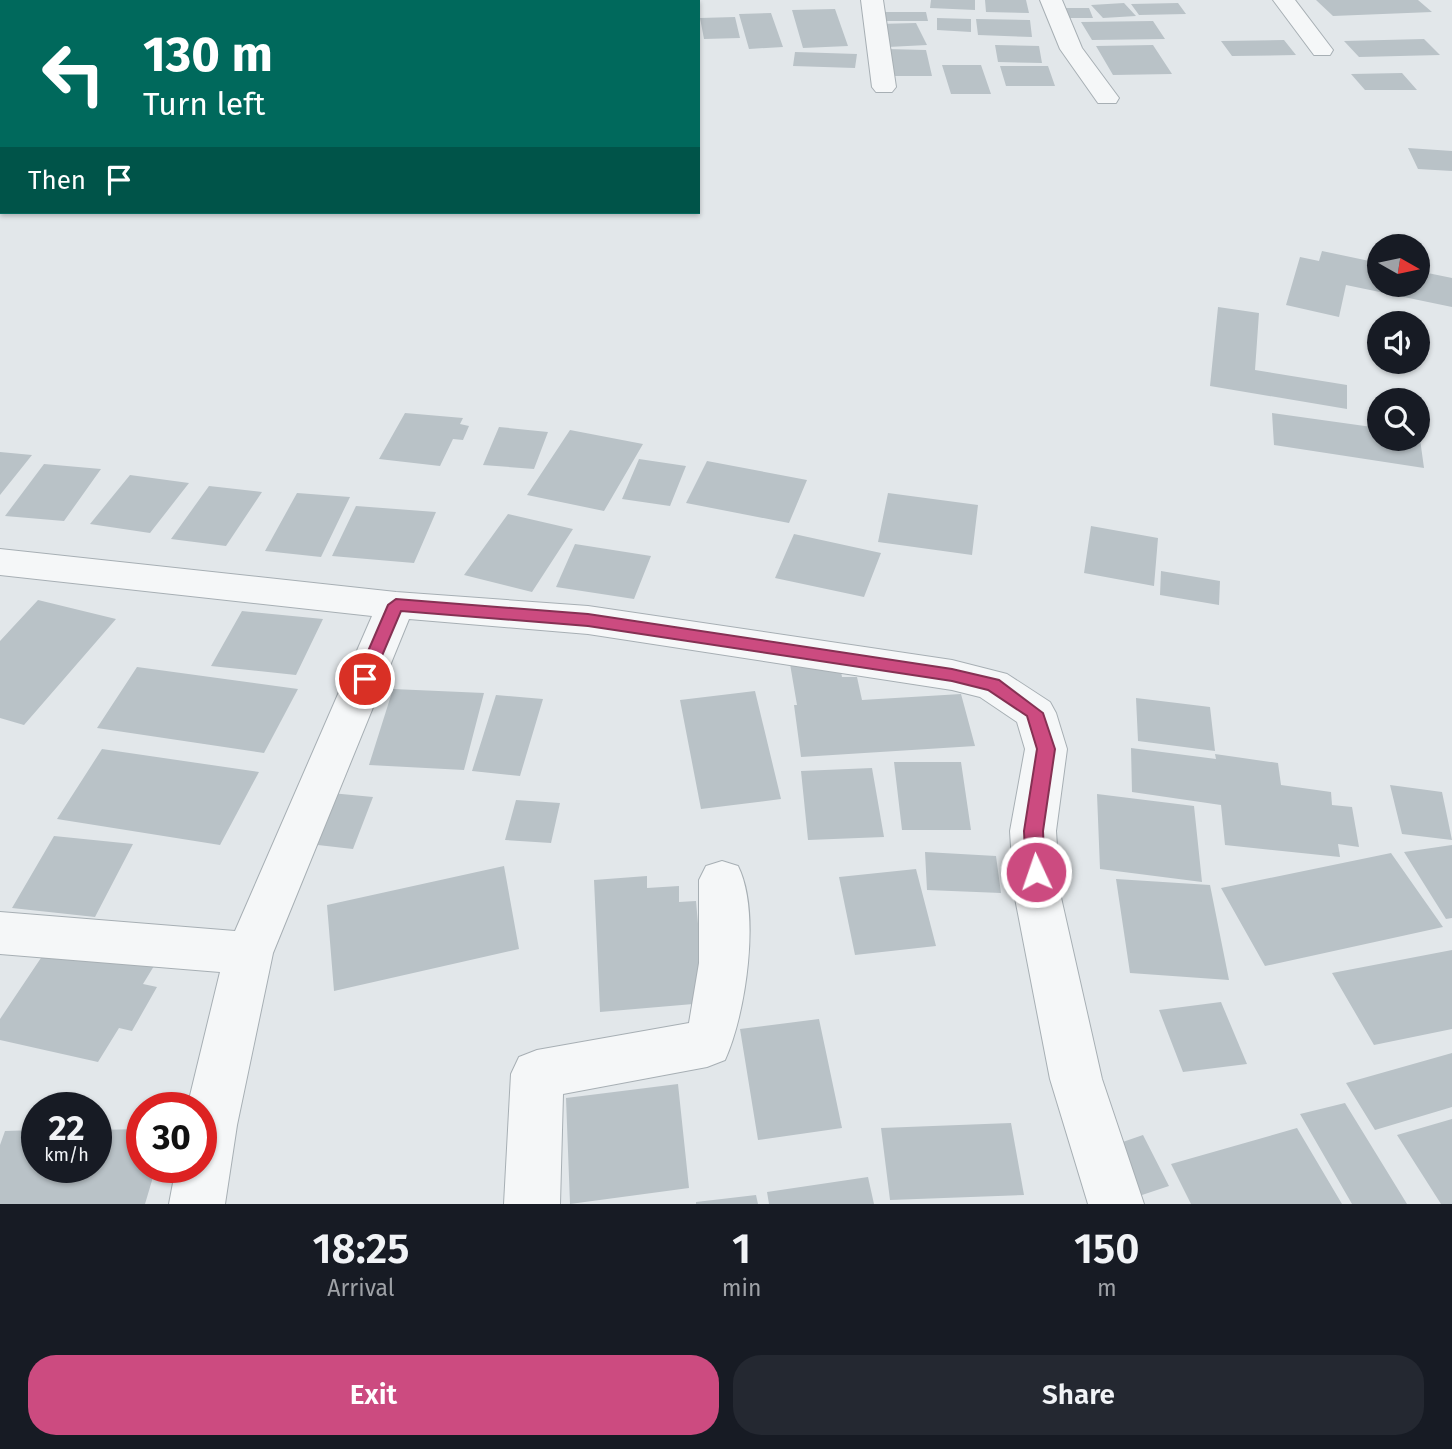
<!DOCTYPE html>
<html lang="en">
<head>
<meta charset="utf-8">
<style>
	:root { --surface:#171b24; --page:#242831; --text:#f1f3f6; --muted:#9ea1a6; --accent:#cc4b80 }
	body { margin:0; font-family:"Fira Sans",sans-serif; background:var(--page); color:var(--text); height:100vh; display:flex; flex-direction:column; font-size:26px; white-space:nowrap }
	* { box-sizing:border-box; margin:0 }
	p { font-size:23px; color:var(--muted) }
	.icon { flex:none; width:38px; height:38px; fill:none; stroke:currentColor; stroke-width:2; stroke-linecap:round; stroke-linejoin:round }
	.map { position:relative; height:1204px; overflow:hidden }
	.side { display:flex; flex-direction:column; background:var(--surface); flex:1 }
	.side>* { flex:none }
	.hud { position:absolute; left:0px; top:0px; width:700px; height:214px; box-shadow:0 2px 5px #0004; background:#00695c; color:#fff; overflow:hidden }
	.needle { width:46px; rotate:99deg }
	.tools { position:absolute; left:1367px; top:234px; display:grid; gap:14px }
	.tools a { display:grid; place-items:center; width:63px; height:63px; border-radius:50%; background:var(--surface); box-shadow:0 2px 5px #0004; font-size:35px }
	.speed { position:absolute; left:21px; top:1092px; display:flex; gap:14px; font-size:35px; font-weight:700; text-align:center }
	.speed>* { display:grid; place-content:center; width:91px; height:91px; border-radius:50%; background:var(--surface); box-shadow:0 2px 5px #0004; line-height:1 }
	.speed small { font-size:18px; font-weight:400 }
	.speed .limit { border:10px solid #d22; background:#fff; color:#111 }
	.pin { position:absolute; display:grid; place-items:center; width:60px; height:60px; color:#fff; margin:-30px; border:4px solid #fff; border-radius:50%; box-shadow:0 2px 7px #0007 }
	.me { position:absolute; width:77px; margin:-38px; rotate:357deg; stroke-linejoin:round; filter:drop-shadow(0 0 5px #0008) }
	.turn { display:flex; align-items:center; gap:24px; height:147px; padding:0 28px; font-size:32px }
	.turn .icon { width:91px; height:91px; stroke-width:2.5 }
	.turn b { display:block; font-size:49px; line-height:60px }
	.then { display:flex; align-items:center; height:66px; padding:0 28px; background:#0003; gap:14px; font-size:26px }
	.eta { display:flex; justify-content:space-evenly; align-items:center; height:119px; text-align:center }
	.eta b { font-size:42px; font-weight:600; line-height:49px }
	.button { display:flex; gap:14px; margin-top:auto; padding:14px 28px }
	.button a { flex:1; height:80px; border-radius:28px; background:var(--accent); color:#fff; font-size:28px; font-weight:600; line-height:80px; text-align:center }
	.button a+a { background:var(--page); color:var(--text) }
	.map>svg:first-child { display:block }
	.building { fill:#b9c2c7 }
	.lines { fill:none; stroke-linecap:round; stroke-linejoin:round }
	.minor-casing { stroke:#a7afb4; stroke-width:2 }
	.minor { fill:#f5f7f8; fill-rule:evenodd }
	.route { fill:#cc4b80; stroke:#853153; stroke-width:2 }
</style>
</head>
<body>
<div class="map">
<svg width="1452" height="1204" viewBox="0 0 1452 1204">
	<rect width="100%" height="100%" fill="#e2e7ea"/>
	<path class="building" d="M 931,0 L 975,0 L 975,10 L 930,8 Z
		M 985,0 L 1026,0 L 1029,13 L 986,12 Z
		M 1316,0 L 1418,0 L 1432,12 L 1333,16 Z
		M 1124,3 L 1136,16 L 1103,18 L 1091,5 Z
		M 1178,3 L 1186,14 L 1139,15 L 1131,4 Z
		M 1059,8 L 1089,8 L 1093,18 L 1064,18 Z
		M 835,9 L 848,46 L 803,48 L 792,10 Z
		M 878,12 L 926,12 L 928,21 L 880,21 Z
		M 771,13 L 783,47 L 749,49 L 739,14 Z
		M 735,17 L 740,38 L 704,39 L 700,18 Z
		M 937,18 L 971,19 L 971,32 L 937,30 Z
		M 976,19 L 1030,20 L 1032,37 L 978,35 Z
		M 1153,21 L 1165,39 L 1092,40 L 1081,22 Z
		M 916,23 L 927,45 L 888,47 L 878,24 Z
		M 1424,39 L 1440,55 L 1359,57 L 1344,41 Z
		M 1284,40 L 1296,55 L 1232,56 L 1221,41 Z
		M 995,45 L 1039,46 L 1042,63 L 998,62 Z
		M 1153,45 L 1172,74 L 1113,75 L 1096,46 Z
		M 886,49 L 926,50 L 932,76 L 890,76 Z
		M 795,52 L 857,54 L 855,68 L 793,66 Z
		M 942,65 L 981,65 L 991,94 L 951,94 Z
		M 1000,66 L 1048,66 L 1055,86 L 1006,86 Z
		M 1402,73 L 1417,90 L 1365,90 L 1351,74 Z
		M 1408,148 L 1452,151 L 1452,171 L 1418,169 Z
		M 1322,251 L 1379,263 L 1379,285 L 1418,285 L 1418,271 L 1452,278 L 1452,307 L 1346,285 L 1339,317 L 1286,305 L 1300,257 L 1319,261 Z
		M 1218,307 L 1259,313 L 1255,370 L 1347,385 L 1347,409 L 1210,386 Z
		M 405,413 L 463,418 L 460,424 L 469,426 L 463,440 L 453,439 L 440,466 L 379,459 Z
		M 1272,413 L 1379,428 L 1379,439 L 1420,439 L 1424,468 L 1274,445 Z
		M 499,427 L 548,432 L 534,469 L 483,465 Z
		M 570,430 L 643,444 L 604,511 L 527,495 Z
		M 0,452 L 32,455 L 0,495 Z
		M 639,459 L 686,466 L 670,506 L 622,499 Z
		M 707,461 L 807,480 L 789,523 L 686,503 Z
		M 44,464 L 101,469 L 64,521 L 5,516 Z
		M 130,475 L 189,483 L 150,533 L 90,524 Z
		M 209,486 L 262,492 L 226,546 L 171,539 Z
		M 297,493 L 350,497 L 321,557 L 265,551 Z
		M 888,493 L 978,505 L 972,555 L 878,542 Z
		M 356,506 L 436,512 L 414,563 L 332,556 Z
		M 508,514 L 573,529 L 532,592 L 464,575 Z
		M 1091,526 L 1158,538 L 1154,586 L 1084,573 Z
		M 794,534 L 881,553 L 864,597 L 775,578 Z
		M 575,544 L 651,556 L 634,599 L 556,587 Z
		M 1161,571 L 1220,581 L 1219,605 L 1160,595 Z
		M 38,600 L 116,619 L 24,725 L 0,718 L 0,641 Z
		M 242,611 L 323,619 L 296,675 L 211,666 Z
		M 839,661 L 842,677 L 857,677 L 862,700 L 961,694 L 975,746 L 801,757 L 794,705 L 797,705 L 790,664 Z
		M 137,667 L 298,689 L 264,753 L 97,728 Z
		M 393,689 L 484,693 L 464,770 L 369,765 Z
		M 755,691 L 781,799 L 701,809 L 680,700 Z
		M 496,695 L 543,699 L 520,776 L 472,771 Z
		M 1136,698 L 1210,707 L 1215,751 L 1138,741 Z
		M 1131,748 L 1216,759 L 1215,754 L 1278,763 L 1281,785 L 1331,792 L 1332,805 L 1352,807 L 1359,847 L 1338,844 L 1340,857 L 1225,845 L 1221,805 L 1132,792 Z
		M 102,749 L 259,772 L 220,845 L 57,819 Z
		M 894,762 L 961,762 L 971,830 L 902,830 Z
		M 872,768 L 884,837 L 808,840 L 801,771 Z
		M 1390,785 L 1442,792 L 1452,840 L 1402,834 Z
		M 331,793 L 373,797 L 353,849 L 309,844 Z
		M 1097,794 L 1194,806 L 1202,882 L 1100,869 Z
		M 516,800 L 560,803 L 551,843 L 505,840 Z
		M 54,836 L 133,844 L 95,917 L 12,908 Z
		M 1452,845 L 1452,918 L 1446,919 L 1404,852 Z
		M 925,852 L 996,856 L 1001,893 L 927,890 Z
		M 1391,853 L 1443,927 L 1265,966 L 1221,888 Z
		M 504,866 L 519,949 L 334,991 L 327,905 Z
		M 916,869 L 936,946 L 855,955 L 839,877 Z
		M 647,876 L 647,888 L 679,886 L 679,902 L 696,901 L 705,1003 L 600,1012 L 594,880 Z
		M 1116,879 L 1210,885 L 1229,980 L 1130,973 Z
		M 51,943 L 154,966 L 143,984 L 157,987 L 132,1031 L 119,1028 L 98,1062 L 0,1040 L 0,1019 Z
		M 1452,950 L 1452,1029 L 1374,1045 L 1332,973 Z
		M 1221,1002 L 1247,1064 L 1183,1072 L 1159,1010 Z
		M 819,1019 L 842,1128 L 758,1140 L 740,1029 Z
		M 1452,1053 L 1452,1107 L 1375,1130 L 1346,1083 Z
		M 678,1084 L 689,1188 L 570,1204 L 566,1098 Z
		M 1345,1103 L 1407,1204 L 1352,1204 L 1300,1114 Z
		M 1452,1119 L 1452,1204 L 1441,1204 L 1397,1135 Z
		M 1011,1123 L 1024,1195 L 890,1200 L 881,1128 Z
		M 1297,1128 L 1342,1204 L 1191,1204 L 1171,1164 Z
		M 142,1129 L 142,1167 L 156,1167 L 145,1204 L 0,1204 L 0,1145 L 5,1131 L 37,1130 L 37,1167 L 96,1167 L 96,1130 Z
		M 1143,1135 L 1169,1186 L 1139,1196 L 1114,1145 Z
		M 868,1177 L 874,1204 L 769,1204 L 767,1192 Z
		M 756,1195 L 758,1204 L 696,1204 L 696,1202 Z"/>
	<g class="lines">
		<g class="minor-casing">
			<path id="minor" d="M 202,0 L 224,0 L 200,2 Z
				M 435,0 L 457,0 L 458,2 L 436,2 Z
				M 861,0 L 883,0 L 896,87 L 892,92 L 876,92 L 872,87 Z
				M 1040,0 L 1062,0 L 1082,48 L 1119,98 L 1116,103 L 1098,103 L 1060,49 Z
				M 1273,0 L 1295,0 L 1333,50 L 1330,55 L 1314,55 Z
				M 0,48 L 2,48 L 2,62 L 0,62 Z
				M 0,549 L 396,592 L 588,606 L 952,660 L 1007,674 L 1050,702 L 1056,713 L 1067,749 L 1056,831 L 1060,893 L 1102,1079 L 1144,1204 L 1088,1204 L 1050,1079 L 1014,893 L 1010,831 L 1025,749 L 1017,722 L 980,697 L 952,690 L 588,634 L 409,619 L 273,953 L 237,1125 L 225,1204 L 169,1204 L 176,1167 L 201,1167 L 201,1108 L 187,1108 L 220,972 L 0,954 L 0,912 L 235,931 L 372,616 L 0,575 Z
				M 722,861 L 738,866 C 761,912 746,1014 725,1060 L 707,1067 L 563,1094 L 560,1204 L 504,1204 L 511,1074 L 519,1057 L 537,1050 L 689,1023 L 699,963 L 699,880 L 706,866 Z"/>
		</g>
		<use href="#minor" class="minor"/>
	</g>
	<path class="route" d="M 396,599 L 588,614 L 952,669 L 999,680 L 1043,713 L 1055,749 L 1043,831 L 1045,872 L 1042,878 L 1029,878 L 1026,872 L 1024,831 L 1037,749 L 1027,716 L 988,690 L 952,681 L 588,626 L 401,611 L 370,684 L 359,684 L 356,679 L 388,605 Z"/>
</svg>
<div class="tools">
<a><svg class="needle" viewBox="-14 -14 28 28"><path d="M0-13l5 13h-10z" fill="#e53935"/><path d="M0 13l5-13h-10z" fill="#9ea1a6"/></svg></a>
<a><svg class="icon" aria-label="sound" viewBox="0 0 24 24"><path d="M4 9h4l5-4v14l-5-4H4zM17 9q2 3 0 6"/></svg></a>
<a><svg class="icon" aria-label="search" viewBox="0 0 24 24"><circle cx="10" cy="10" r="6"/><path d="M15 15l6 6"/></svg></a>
</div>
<div class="speed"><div>22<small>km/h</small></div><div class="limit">30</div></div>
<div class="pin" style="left:365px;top:679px;background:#d93025"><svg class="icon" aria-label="arrive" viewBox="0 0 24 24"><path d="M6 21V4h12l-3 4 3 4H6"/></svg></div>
<svg class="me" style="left:1036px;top:872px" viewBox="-20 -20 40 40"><circle r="17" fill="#cc4b80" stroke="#fff" stroke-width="3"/><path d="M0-11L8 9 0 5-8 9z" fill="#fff"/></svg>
<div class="hud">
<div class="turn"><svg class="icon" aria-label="left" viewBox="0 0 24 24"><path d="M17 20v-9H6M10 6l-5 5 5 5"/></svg><div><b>130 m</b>Turn left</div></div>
<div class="then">Then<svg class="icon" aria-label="arrive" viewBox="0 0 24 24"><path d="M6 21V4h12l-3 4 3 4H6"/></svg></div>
</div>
</div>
<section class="side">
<div class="eta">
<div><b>18:25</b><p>Arrival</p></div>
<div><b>1</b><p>min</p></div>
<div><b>150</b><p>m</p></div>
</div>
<div class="button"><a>Exit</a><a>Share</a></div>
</section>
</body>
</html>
